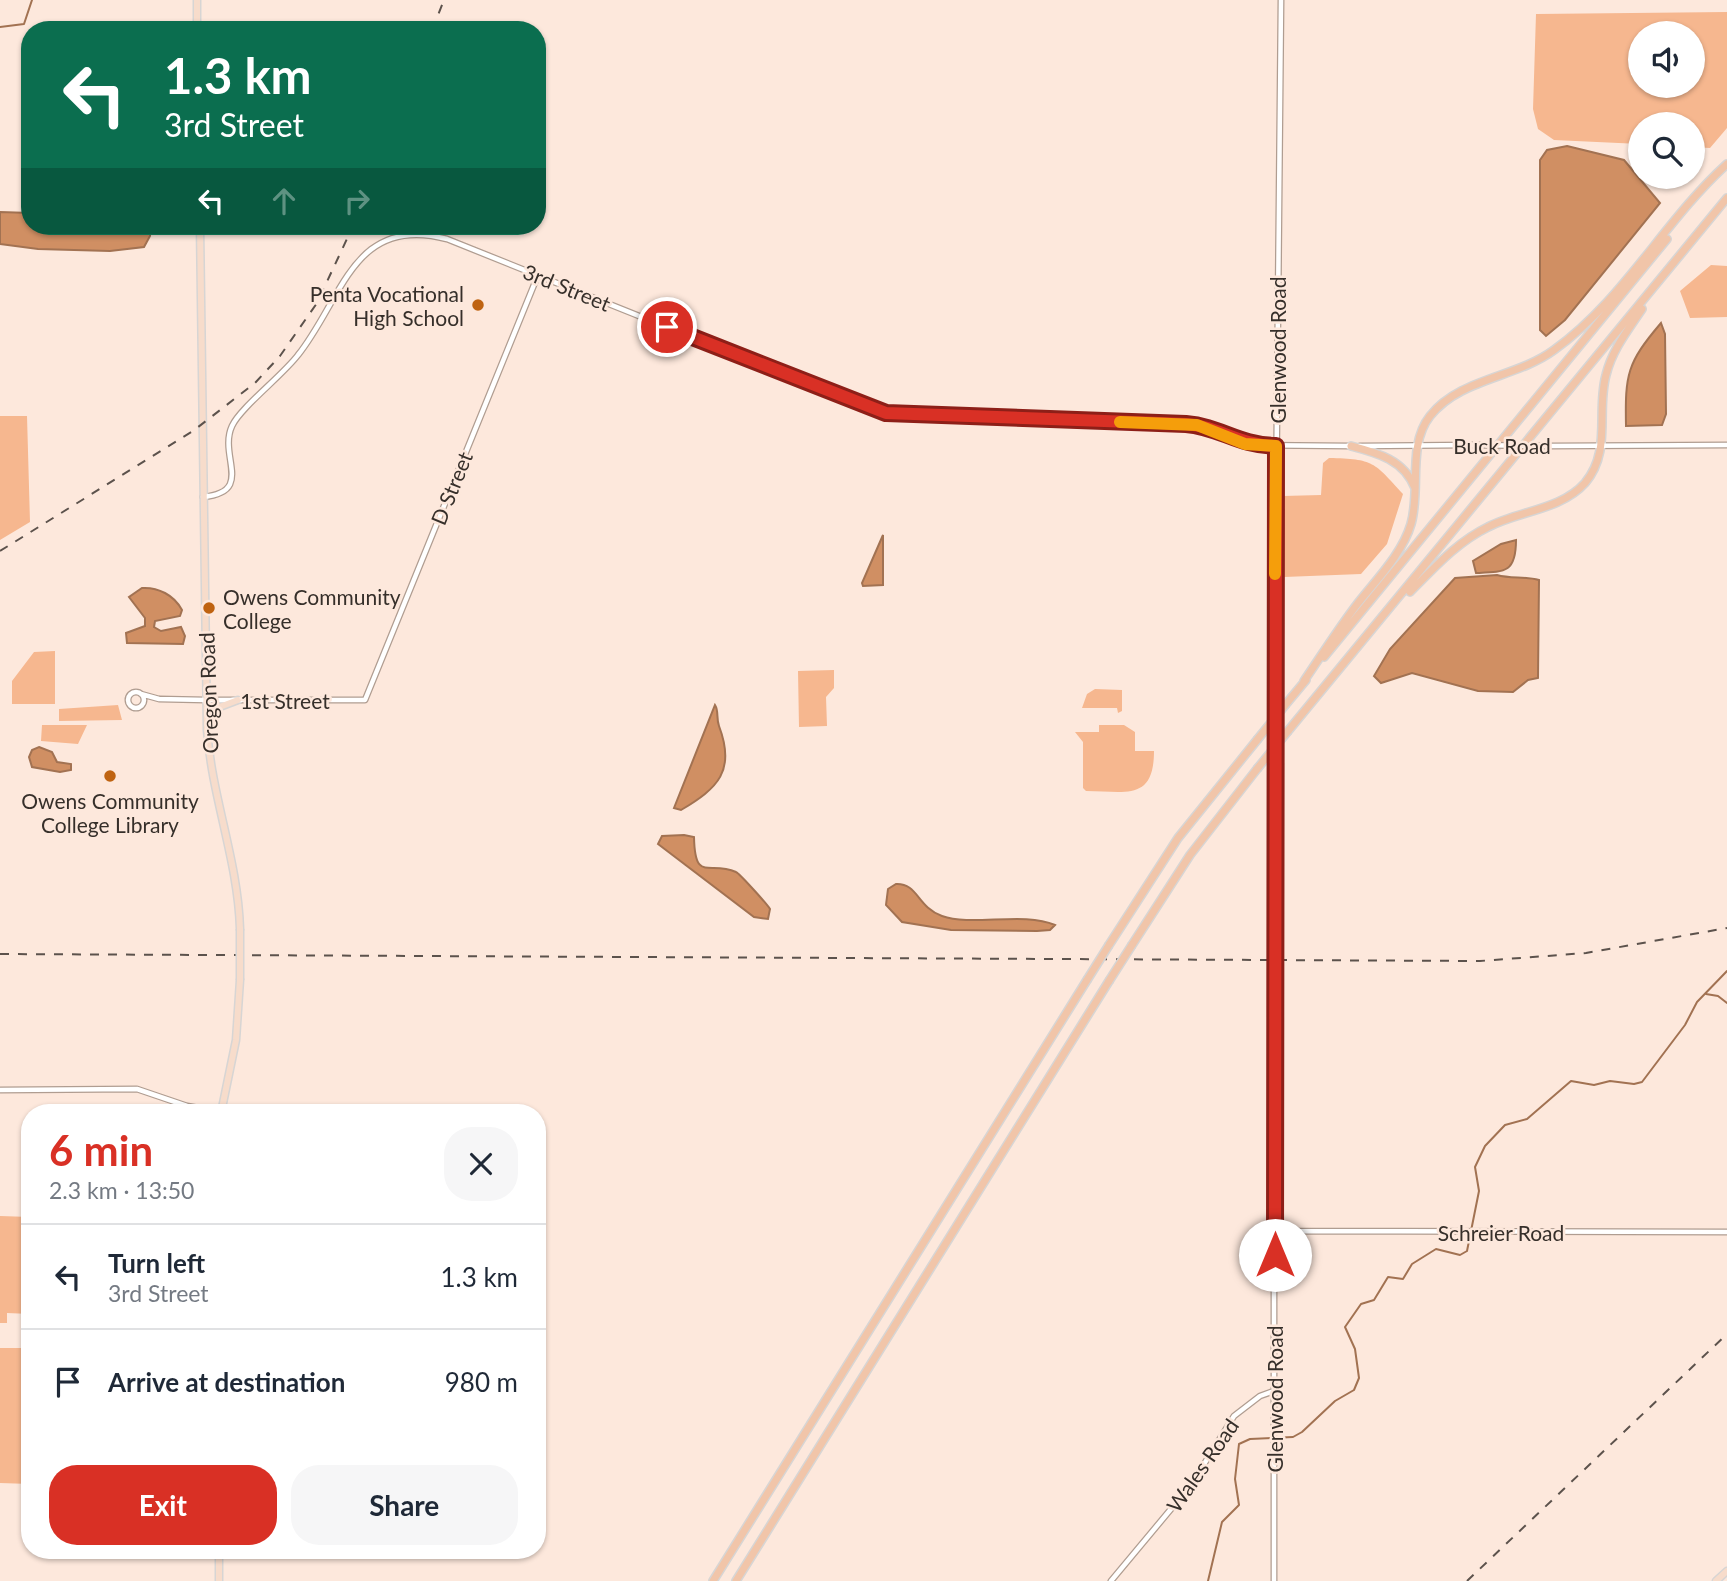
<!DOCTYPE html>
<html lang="en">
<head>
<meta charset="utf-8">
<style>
	:root { --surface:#fff; --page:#f6f6f7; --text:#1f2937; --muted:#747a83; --line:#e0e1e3; --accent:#d93025 }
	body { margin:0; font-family:Lato,sans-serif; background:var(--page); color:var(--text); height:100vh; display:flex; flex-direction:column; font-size:26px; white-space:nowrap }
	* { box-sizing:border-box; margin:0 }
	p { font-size:23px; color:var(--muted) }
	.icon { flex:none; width:38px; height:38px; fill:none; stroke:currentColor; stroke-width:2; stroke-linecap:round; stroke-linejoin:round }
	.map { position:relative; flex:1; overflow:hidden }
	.side { position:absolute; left:21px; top:1104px; width:525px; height:455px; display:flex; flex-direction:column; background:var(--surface); border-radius:28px; box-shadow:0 2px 5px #0004 }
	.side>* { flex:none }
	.hud { position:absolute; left:21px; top:21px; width:525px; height:214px; border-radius:28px; box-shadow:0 2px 5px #0004; background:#0b6e4f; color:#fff; overflow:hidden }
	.fabs { position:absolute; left:1628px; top:21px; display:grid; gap:14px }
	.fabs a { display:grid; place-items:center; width:77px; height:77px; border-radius:50%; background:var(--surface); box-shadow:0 2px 5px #0004; font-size:35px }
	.pin { position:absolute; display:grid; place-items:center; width:60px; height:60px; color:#fff; margin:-30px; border:4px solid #fff; border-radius:50%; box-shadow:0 2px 7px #0007 }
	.me { position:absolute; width:77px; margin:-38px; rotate:0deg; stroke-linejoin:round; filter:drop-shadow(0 0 5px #0008) }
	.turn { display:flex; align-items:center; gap:24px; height:147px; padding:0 28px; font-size:32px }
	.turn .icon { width:91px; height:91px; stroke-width:2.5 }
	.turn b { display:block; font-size:49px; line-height:60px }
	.lanes { display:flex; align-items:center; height:66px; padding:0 28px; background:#0003; justify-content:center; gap:35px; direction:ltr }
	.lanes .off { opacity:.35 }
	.round { display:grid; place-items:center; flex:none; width:74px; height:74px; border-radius:28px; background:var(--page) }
	.summary { display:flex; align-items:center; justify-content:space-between; height:119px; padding:0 28px }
	h1 { font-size:42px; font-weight:700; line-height:52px; color:var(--accent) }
	.cta { display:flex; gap:14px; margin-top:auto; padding:14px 28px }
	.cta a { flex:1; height:80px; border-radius:28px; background:var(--accent); color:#fff; font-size:28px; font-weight:700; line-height:80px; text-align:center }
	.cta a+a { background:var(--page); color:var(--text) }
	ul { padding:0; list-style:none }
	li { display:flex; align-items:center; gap:21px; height:105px; padding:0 28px; border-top:2px solid var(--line) }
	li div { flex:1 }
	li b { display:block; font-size:26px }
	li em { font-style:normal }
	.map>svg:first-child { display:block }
	.green { fill:#f6b78f; fill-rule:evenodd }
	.water { fill:#d08f63; stroke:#a27252; stroke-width:2 }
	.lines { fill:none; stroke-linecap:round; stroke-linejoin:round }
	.stream { stroke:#a27252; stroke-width:2 }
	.minor-casing { stroke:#b09d91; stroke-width:7 }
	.major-casing { stroke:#d7d5d4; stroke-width:9 }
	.highway-casing { stroke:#d7d5d4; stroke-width:10 }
	.minor { stroke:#fff; stroke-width:4.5 }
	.major { stroke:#f7dccb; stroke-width:6 }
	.highway { stroke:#f1c5a9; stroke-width:7 }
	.rail { stroke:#5c524c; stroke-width:2; stroke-dasharray:9 9; stroke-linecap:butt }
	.minor-bridge-casing { stroke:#b09d91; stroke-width:7; stroke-linecap:butt }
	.major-bridge-casing { stroke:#d7d5d4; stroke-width:9; stroke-linecap:butt }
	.highway-bridge-casing { stroke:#d7d5d4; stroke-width:10; stroke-linecap:butt }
	.minor-bridge { stroke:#fff; stroke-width:4.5 }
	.major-bridge { stroke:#f7dccb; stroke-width:6 }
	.highway-bridge { stroke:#f1c5a9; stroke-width:7 }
	.route-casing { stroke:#8d1f18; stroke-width:18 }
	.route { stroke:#d93025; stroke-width:12 }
	.slow { stroke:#f59e0b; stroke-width:12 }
	.poi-dot { fill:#bf6311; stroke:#fde8dc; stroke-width:2.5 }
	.labels { text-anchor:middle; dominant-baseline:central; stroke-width:5; stroke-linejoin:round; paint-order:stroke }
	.street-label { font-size:21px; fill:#362f2a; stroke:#fde8dc }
	.poi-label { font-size:21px; fill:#362f2a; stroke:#fde8dc; text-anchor:end }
</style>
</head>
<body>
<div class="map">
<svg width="1727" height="1581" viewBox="0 0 1727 1581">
	<rect width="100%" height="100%" fill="#fde8dc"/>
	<path class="green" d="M 1727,12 L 1727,128 L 1710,148 L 1692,147 L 1692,124 L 1640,124 L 1640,144 L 1554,140 L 1538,129 L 1533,109 L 1536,14 ZM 1640,33 L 1692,33 L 1692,86 L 1640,86 Z
		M 1711,265 L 1727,266 L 1727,317 L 1690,318 L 1680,291 Z
		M 0,416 L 27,416 L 30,522 L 0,540 Z
		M 1329,458 C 1374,459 1374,462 1403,494 L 1387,544 L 1361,574 L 1284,577 L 1283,496 L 1321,495 L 1323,463 Z
		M 55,651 L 55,704 L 12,704 L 12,681 L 34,652 Z
		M 834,670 L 834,688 L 826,697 L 827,726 L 799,727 L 798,671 Z
		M 1095,689 L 1122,690 L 1122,711 L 1118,713 L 1117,708 L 1082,708 L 1087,694 Z
		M 118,705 L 122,720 L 59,721 L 59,709 Z
		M 42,725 L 87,725 L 78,744 L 41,741 Z
		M 1099,725 L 1124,725 L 1135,732 L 1135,751 L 1154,751 C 1154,802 1125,791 1086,791 L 1083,788 L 1083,742 L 1075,732 L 1099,732 Z
		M 0,1216 L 30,1217 L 30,1314 L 7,1313 L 7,1323 L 0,1323 Z
		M 0,1348 L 30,1348 L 30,1484 L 0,1483 Z"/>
	<path class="water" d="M 1567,146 L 1624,160 L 1660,203 L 1565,320 L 1546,336 L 1540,330 L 1540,160 L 1547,150 Z
		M 0,212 L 30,213 L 30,226 L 151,226 L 150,236 L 144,247 L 110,251 L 38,249 L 0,244 Z
		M 1661,323 L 1665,334 L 1666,414 L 1662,425 L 1626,426 C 1625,374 1627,363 1661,323 Z
		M 883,535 L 883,585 L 863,586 L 862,583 Z
		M 1516,540 C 1516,573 1505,572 1476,573 L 1473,561 L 1501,544 Z
		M 1497,575 C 1511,579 1524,576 1539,580 L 1538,678 L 1528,680 L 1513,692 L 1478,691 L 1412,673 L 1381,683 L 1374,676 L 1390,649 L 1455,578 Z
		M 142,588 C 158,587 174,595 182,610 L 180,616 L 155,621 L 154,627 L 161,631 L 181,627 L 185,636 L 183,644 L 127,643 L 126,633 L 145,626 L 145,618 L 129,597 Z
		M 715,705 C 719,711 716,718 719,726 C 736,771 718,788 681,810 L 674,808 Z
		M 39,747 L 52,752 L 57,762 L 71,764 L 71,770 L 60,772 L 32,767 L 29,757 L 32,750 Z
		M 684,835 L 694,837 C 695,884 709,860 736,872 C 739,873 767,904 770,909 L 768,919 L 754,917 L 658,844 L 662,836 Z
		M 896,884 C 918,883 917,907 942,916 C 972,927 1023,911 1055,925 L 1050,930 L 1037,931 L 951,930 L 902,922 L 886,905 L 888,889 Z"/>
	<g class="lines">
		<path class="stream" d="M 0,27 L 24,24 L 32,0
			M 1706,994 L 1718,996 L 1727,1003
			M 1208,1581 L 1222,1522 L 1239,1505 L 1235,1479 L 1239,1444 L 1250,1439 L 1293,1437 L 1302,1432 L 1335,1401 L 1354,1390 L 1359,1378 L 1355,1349 L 1345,1327 L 1361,1304 L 1374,1300 L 1388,1277 L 1403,1279 L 1412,1264 L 1436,1249 L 1460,1255 L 1467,1251 L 1479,1191 L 1475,1167 L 1485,1146 L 1505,1125 L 1527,1119 L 1571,1081 L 1594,1085 L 1610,1081 L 1634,1084 L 1642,1082 L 1685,1025 L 1697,1002 L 1727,971"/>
		<g class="minor-casing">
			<path id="minor" d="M 1360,446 L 1471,445
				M 1550,446 L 1727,445
				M 203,497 C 255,492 218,456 232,426 C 240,408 283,375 298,355 C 343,299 353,214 447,239 L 876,411 L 912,415 L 1186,424 L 1203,426 L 1252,445 L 1351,446
				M128 700a8 8 0 1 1 16 0a8 8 0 1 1-16 0Z
				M 141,694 L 159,699 L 206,700 L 365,700 L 538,275
				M 0,1090 L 137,1089 L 187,1106 L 221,1112
				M 1275,1231 L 1727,1232
				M 1111,1581 L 1191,1485 L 1234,1416 L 1260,1396 L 1274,1391
				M 1274,1581 L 1274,718 L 1281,0"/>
		</g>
		<g class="major-casing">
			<path id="major" d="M 197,0 L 197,30
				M 200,226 L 207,730 C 212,798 238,861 240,929
				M 208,724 L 217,708 L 238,700
				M 221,1113 L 236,1040 L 240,980
				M 219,1550 L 219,1581
				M 1716,1581 L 1727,1571"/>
		</g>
		<g class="highway-casing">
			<path id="highway" d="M 1351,446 C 1378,453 1404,460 1415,488
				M 1410,592 C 1434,568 1457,542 1488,527 C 1518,511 1561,510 1585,483 C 1612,451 1596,412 1606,375 C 1612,350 1628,330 1642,309
				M 1324,657 L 1667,239
				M 1304,681 C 1321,656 1337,631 1355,607 C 1374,582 1402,555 1411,524 C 1421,490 1407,445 1430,416 C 1460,378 1516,378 1554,350 C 1624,300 1664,221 1727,164
				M 1286,704 L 1306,680
				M 1288,731 L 1727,198
				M 1109,945 L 1178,838 L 1257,740
				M 1132,945 L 1190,855 L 1257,769
				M 713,1581 L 1087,980
				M 736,1581 L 1109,981"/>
		</g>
		<use href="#minor" class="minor"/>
		<use href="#major" class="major"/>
		<use href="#highway" class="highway"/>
		<path class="rail" d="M 432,30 L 444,0
			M 0,551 L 193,431 L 255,383 L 280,356 L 317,303 L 353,226
			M 0,954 L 1480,961 L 1586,953 L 1727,928
			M 1467,1581 L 1727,1334"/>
		<g class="minor-bridge-casing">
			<path id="minor-bridge" d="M 1471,445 L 1550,446"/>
		</g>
		<g class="major-bridge-casing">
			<path id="major-bridge" d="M 240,929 L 240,980"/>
		</g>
		<g class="highway-bridge-casing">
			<path id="highway-bridge" d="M 1257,740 L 1286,704
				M 1257,769 L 1288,731
				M 1087,980 L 1109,945
				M 1109,981 L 1132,945"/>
		</g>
		<use href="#minor-bridge" class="minor-bridge"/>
		<use href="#major-bridge" class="major-bridge"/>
		<use href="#highway-bridge" class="highway-bridge"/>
	</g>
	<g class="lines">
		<g class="route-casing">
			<path id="route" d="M 667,327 L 886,413 L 1186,424 C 1221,427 1237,445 1276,446 L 1275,1255"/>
		</g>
		<use href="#route" class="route"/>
		<path class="slow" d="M 1120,422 L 1197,425 L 1245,444 L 1276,446 L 1275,574"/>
	</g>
	<g class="poi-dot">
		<circle cx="478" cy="305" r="7"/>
		<circle cx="209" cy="608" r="7"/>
		<circle cx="110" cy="776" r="7"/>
	</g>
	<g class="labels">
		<g class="street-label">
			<text transform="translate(567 287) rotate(22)">3rd Street</text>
			<text transform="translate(1277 350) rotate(-90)">Glenwood Road</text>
			<text x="1502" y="445">Buck Road</text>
			<text transform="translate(451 488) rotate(-68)">D Street</text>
			<text transform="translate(208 693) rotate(-92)">Oregon Road</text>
			<text x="285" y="700">1st Street</text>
			<text x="1501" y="1232">Schreier Road</text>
			<text transform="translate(1274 1399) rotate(-90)">Glenwood Road</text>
			<text transform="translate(1202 1465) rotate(-55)">Wales Road</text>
		</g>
		<g class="poi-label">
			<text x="464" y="293">Penta Vocational<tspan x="464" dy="24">High School</tspan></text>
			<text x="223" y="596" text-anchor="start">Owens Community<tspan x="223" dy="24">College</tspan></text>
			<text x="110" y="800" text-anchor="middle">Owens Community<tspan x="110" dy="24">College Library</tspan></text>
		</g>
	</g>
</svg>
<div class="fabs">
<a><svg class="icon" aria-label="sound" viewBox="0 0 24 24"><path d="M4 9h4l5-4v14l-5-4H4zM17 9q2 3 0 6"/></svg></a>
<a><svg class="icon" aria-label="search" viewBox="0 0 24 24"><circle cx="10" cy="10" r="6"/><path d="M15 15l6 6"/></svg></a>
</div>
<div class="pin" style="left:667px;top:327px;background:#d93025"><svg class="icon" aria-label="arrive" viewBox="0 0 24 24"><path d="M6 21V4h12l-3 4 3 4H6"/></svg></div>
<svg class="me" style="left:1275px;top:1255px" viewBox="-20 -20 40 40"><circle r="19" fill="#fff"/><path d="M0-13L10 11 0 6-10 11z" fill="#d93025"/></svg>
<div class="hud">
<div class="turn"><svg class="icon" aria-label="left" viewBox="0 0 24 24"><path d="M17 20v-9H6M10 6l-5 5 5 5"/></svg><div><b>1.3 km</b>3rd Street</div></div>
<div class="lanes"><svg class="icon" aria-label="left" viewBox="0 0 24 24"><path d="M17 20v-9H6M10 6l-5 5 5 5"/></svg><svg class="icon off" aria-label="ahead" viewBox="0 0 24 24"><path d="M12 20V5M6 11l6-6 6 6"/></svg><svg class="icon off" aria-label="right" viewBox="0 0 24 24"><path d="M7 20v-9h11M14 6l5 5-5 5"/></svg></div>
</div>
<section class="side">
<div class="summary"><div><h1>6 min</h1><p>2.3 km · 13:50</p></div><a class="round"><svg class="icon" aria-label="close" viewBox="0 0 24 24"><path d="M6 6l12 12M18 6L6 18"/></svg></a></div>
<ul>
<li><svg class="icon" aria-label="left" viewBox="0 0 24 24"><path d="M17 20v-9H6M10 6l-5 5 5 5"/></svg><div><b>Turn left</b><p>3rd Street</p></div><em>1.3 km</em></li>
<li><svg class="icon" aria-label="arrive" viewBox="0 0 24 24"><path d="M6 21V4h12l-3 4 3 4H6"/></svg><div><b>Arrive at destination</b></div><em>980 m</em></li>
</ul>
<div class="cta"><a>Exit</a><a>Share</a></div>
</section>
</div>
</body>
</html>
